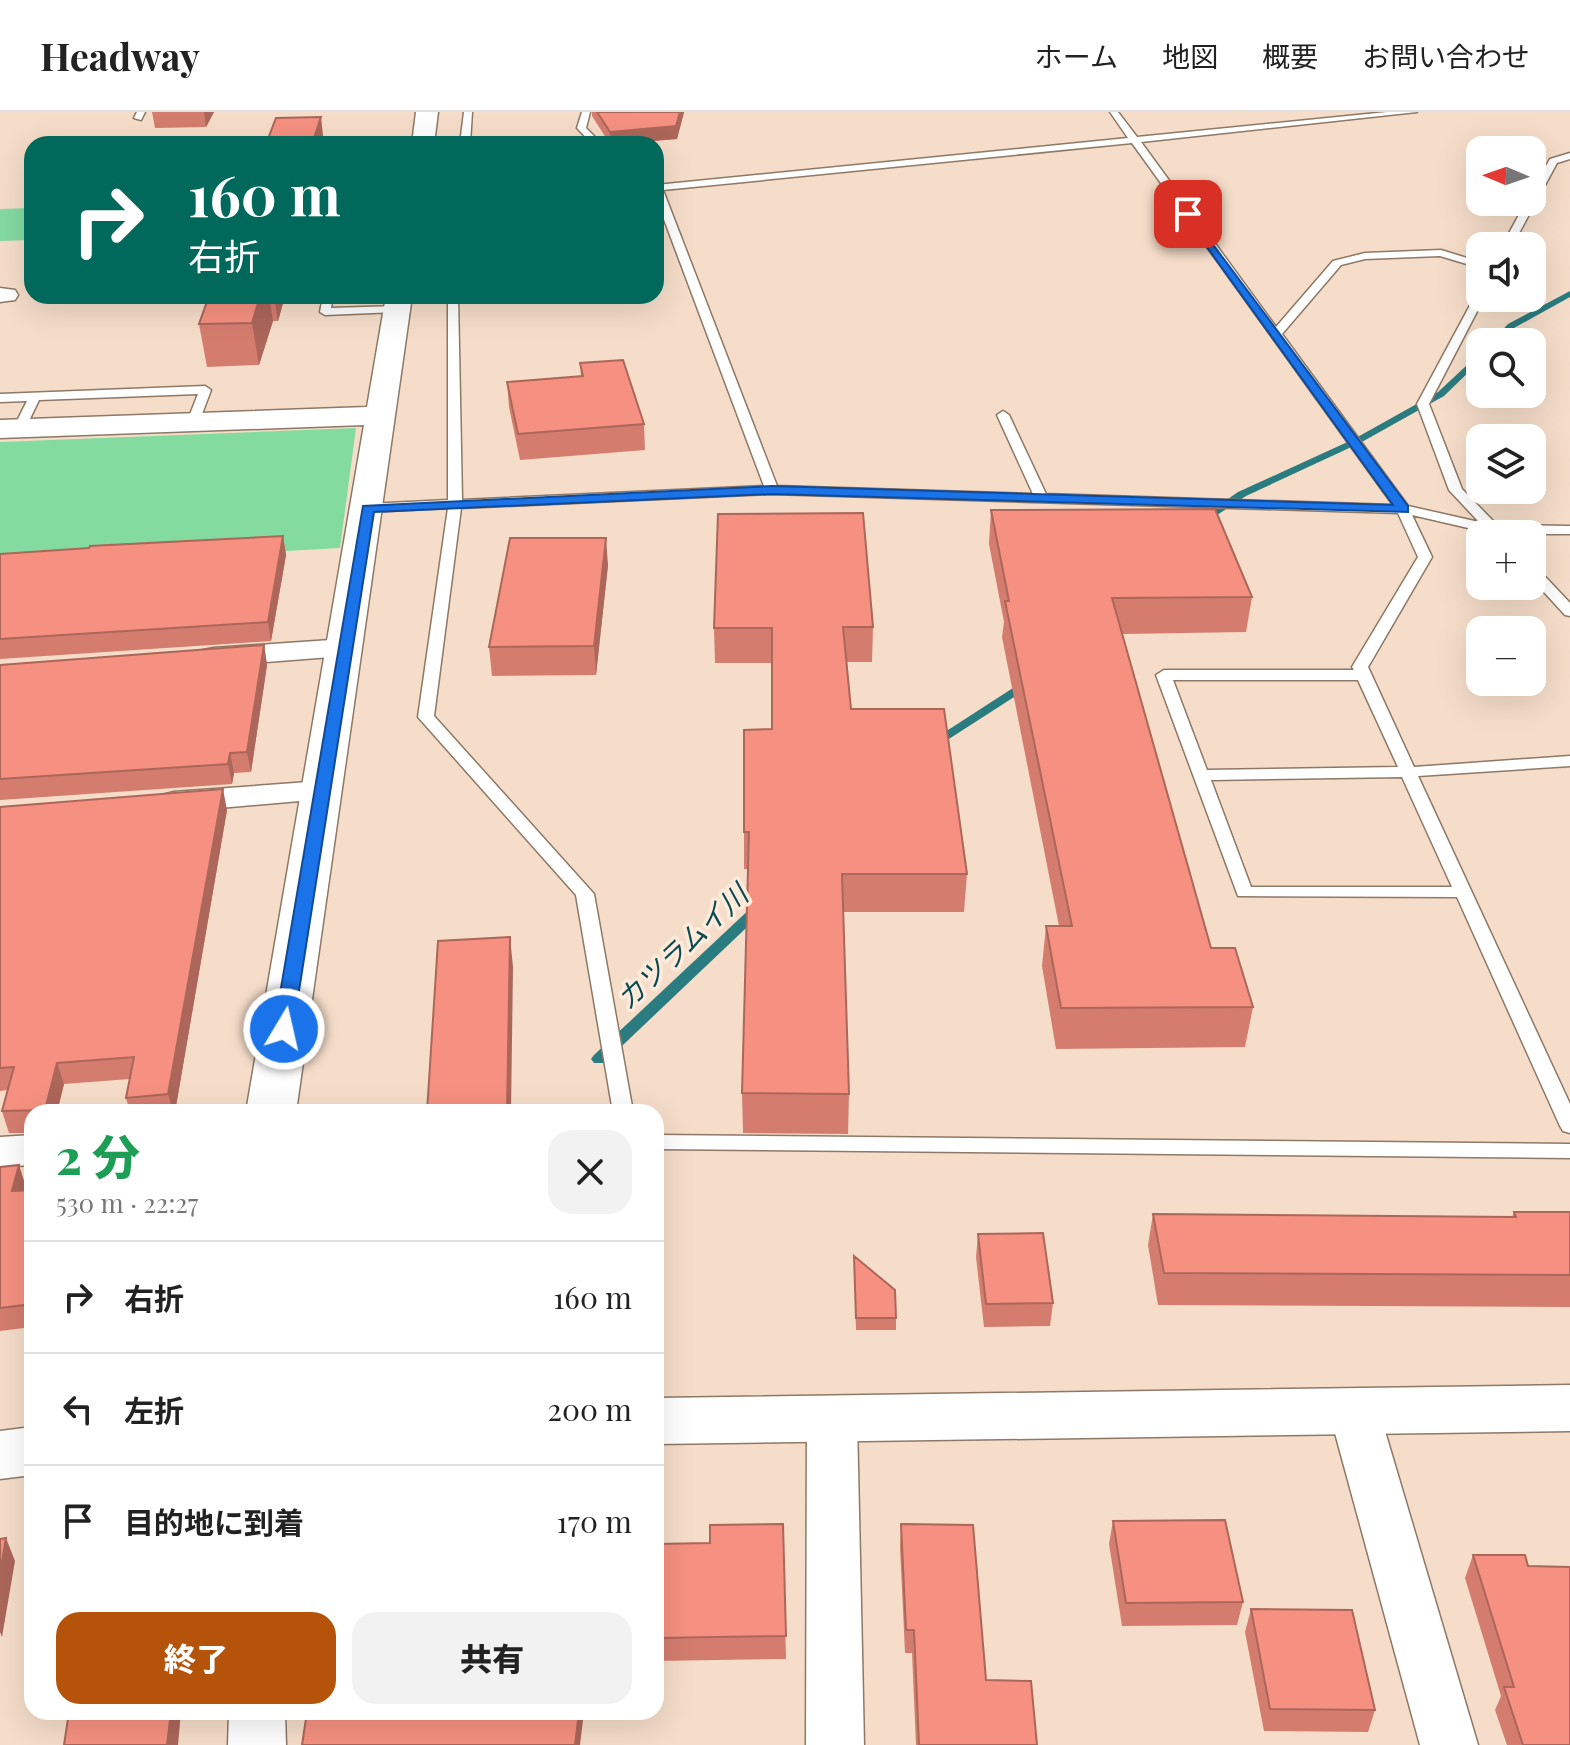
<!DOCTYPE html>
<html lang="ja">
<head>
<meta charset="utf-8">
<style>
	:root { --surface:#fff; --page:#f2f2f2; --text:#222; --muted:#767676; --line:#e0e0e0; --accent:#b45309 }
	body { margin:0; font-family:"Playfair Display","Noto Sans JP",serif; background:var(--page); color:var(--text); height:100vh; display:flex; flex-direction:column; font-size:30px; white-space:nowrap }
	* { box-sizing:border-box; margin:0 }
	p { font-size:26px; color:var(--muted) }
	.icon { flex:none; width:44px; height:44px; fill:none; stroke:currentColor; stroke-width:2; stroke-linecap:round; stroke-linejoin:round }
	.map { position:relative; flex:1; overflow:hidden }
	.details { position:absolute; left:24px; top:992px; width:640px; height:616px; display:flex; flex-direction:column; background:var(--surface); border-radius:24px; box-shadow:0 8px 32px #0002 }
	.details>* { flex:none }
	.top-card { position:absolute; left:24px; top:24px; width:640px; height:168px; border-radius:24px; box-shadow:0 8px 32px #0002; background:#00695c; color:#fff; overflow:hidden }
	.needle { width:52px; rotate:272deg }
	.tools { position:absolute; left:1466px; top:24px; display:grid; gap:16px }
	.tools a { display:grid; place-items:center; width:80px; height:80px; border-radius:16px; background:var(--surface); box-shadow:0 8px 32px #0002; font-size:40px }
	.pin { position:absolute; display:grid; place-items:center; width:68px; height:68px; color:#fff; margin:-34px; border-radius:16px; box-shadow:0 4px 12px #0006 }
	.me { position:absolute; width:88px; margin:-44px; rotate:9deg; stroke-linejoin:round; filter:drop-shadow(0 0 6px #0008) }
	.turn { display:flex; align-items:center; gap:28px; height:168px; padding:0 32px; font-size:36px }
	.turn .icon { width:104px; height:104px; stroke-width:2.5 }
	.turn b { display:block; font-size:56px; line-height:68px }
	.round { display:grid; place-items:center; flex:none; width:84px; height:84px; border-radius:24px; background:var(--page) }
	.head { display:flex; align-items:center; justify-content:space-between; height:136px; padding:0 32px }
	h1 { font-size:48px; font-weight:800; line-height:60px; color:#1e9e55 }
	.action { display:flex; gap:16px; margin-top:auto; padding:16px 32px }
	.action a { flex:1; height:92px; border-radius:24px; background:var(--accent); color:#fff; font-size:32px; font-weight:800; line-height:92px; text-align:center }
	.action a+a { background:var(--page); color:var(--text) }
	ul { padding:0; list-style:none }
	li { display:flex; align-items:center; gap:24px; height:112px; padding:0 32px; border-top:2px solid var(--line) }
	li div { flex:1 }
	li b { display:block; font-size:30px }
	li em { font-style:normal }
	header { display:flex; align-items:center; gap:48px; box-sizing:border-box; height:112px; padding:0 40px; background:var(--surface); border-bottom:2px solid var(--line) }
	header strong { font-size:38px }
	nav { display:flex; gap:44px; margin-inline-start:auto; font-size:28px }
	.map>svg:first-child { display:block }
	.green { fill:#84dba0 }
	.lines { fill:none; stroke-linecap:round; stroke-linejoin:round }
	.stream { fill:#2a7c81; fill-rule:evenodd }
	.service-casing { stroke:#8e7866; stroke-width:3 }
	.minor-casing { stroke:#8e7866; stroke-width:3 }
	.tertiary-casing { stroke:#8e7866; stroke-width:3 }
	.service { fill:#fff; fill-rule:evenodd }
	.minor { fill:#fff; fill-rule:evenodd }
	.tertiary { fill:#fff; fill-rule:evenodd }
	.wall { fill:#d47d6f }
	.shaded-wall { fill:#ac665a }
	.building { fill:#f69181; stroke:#ac665a; stroke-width:2 }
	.route { fill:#1a73e8; stroke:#114b97; stroke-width:2 }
	.labels { text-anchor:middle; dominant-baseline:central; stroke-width:7; stroke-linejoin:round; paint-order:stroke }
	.water-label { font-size:28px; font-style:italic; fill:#084c52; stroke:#ffebdb }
</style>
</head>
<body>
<header>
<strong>Headway</strong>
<nav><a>ホーム</a><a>地図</a><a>概要</a><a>お問い合わせ</a></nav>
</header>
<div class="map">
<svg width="1570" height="1633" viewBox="0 0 1570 1633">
	<rect width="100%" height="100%" fill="#f5ddc9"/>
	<path class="green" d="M 32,96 L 32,128 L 0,129 L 0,97 Z
		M 356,316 L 340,436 L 0,455 L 0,330 Z"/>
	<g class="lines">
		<path class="stream" d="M 1570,179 L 1570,185 L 1514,216 L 1500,230 L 1491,230 L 1508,212 Z
			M 1480,241 L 1480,249 L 1444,284 L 1360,331 L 1246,384 L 1205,411 L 1197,411 L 1196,409 L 1238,380 L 1354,327 L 1438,280 Z
			M 1027,567 L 1031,568 L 1031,574 L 938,634 L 934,635 L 928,631 Z
			M 759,792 L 764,793 L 766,796 L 764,799 L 604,951 L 594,951 L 591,947 L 594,943 L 754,793 Z"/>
		<g class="service-casing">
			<path id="service" d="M 137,0 L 145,0 L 141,8 L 134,6 Z
				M 464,0 L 472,0 L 470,32 L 460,32 Z
				M 582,0 L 590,0 L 586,16 L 602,32 L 592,32 L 577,16 Z
				M 1110,0 L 1118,0 L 1137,25 L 1387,0 L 1417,0 L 1141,30 L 1276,215 L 1333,149 L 1365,141 L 1441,138 L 1480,150 L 1480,156 L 1440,144 L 1365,147 L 1341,153 L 1282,222 L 1408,394 L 1479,410 L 1449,378 L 1417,292 L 1475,184 L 1480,181 L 1480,186 L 1484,186 L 1429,292 L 1462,377 L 1497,413 L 1570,414 L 1570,422 L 1494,422 L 1412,403 L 1432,445 L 1368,555 L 1414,655 L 1570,644 L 1570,654 L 1418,664 L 1570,992 L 1570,1021 L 1563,1019 L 1560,1014 L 1457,785 L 1238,784 L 1156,563 L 1164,558 L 1354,558 L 1352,555 L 1418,445 L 1398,401 L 772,382 L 461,396 L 434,604 L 594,782 L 633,1000 L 613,1000 L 576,783 L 418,605 L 448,396 L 368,400 L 361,396 L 368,392 L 448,388 L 448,184 L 458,184 L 462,388 L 764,374 L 656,86 L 656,73 L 1128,26 ZM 1132,31 L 1393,393 L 1046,382 L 1009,303 L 1003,299 L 997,303 L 1033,382 L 777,374 L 663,78 ZM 1173,568 L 1358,568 L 1398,655 L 1207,658 ZM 1402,665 L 1452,775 L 1251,775 L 1211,668 Z
				M 1570,41 L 1570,47 L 1557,51 L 1512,134 L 1502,134 L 1526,90 L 1532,90 L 1532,78 L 1550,47 Z
				M 323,184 L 333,184 L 331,196 L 397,194 L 402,197 L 397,200 L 325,203 L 320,200 Z
				M 205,274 L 211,278 L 199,310 L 193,314 L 187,310 L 198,282 L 39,288 L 25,317 L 19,321 L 13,317 L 27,289 L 0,290 L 0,282 Z
				M 1532,455 L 1537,456 L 1570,491 L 1570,504 L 1565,503 L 1532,467 Z
				M 656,1023 L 1570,1032 L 1570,1046 L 656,1037 Z"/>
		</g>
		<g class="minor-casing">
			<path id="minor" d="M 0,176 L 15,178 L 18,183 L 15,188 L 0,190 Z
				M 345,527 L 356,529 L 361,536 L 356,543 L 214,554 L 203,552 L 198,545 L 203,538 L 214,536 Z
				M 322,669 L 334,672 L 339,679 L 334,686 L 174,700 L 162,697 L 157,690 L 162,683 L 174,680 Z
				M 32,1023 L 32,1053 L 0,1055 L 0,1025 Z
				M 1354,1279 L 1372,1285 L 1379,1299 L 1478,1633 L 1420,1633 L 1329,1299 L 1336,1285 Z
				M 832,1287 L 850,1293 L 857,1307 L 864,1633 L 806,1633 L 807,1307 L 814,1293 Z
				M 229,1600 L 285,1600 L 286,1633 L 228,1633 Z"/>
		</g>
		<g class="tertiary-casing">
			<path id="tertiary" d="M 416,0 L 438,0 L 434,32 L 412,32 Z
				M 386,184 L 412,184 L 296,1000 L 246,1000 L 364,313 L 0,326 L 0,308 L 367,295 Z
				M 1570,1273 L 1570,1319 L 656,1332 L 656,1286 Z
				M 32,1315 L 32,1363 L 0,1367 L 0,1319 Z"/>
		</g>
		<use href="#service" class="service"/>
		<use href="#minor" class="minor"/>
		<use href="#tertiary" class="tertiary"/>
	</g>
	<path class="wall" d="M 152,0 L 214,0 L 206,15 L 155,16 Z
		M 592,0 L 684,0 L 677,27 L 620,32 L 610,32 L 592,4 Z
		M 209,184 L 285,184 L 278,209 L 273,209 L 259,253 L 207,255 L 199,212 Z
		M 580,251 L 644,312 L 645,338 L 520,348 L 509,295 L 507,270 L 581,264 Z
		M 991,398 L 1252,485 L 1246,520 L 1122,522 L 1211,836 L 1253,895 L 1245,935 L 1056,937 L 1042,854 L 1046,814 L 1059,814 L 1002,525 L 1004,510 L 989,432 Z
		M 283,424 L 286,443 L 271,529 L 0,547 L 0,442 Z
		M 608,453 L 596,563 L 492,564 L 489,535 Z
		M 873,515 L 872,550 L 847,550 L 851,597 L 967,762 L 964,800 L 843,800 L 849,982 L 848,1022 L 743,1021 L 742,981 L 748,757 L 744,757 L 744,618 L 772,617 L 772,551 L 715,551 L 714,516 Z
		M 264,533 L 267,553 L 251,660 L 234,661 L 232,672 L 0,688 L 0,553 Z
		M 0,695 L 227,698 L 175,1000 L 130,1000 L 126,986 L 130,967 L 64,972 L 57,1000 L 32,1000 L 32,1021 L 9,1021 L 2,999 L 8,978 L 0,979 Z
		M 0,1055 L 26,1075 L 25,1078 L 32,1078 L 32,1215 L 0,1219 Z
		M 1514,1100 L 1570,1100 L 1570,1195 L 1158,1193 L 1148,1133 L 1153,1102 L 1512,1105 Z
		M 978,1122 L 1053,1191 L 1050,1214 L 984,1215 L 976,1145 Z
		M 854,1144 L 896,1206 L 896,1218 L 856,1218 Z
		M 1113,1409 L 1243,1490 L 1237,1513 L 1122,1514 L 1109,1432 Z
		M 783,1412 L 786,1547 L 656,1549 L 656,1432 L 710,1431 Z
		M 901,1412 L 986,1568 L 1037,1633 L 916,1633 L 912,1541 L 905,1541 L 900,1435 Z
		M 1473,1443 L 1528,1454 L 1570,1633 L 1507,1633 L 1495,1598 L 1501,1584 L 1465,1466 Z
		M 1251,1497 L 1375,1598 L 1368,1620 L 1264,1619 L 1245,1520 Z"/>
	<path class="shaded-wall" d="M 204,0 L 214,0 L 206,15 Z
		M 680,0 L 684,0 L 677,27 L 610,32 L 610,20 Z
		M 321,5 L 324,32 L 312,32 Z
		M 260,184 L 269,184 L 273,209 L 259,253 L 252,211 Z
		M 274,184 L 285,184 L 278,209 Z
		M 283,424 L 286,443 L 271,529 L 268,510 Z
		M 606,426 L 608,453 L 596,563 L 594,534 Z
		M 264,533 L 267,553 L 251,660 L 247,640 Z
		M 230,641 L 234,661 L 232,672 L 228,652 Z
		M 223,677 L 227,698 L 175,1000 L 173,1000 L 168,982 Z
		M 510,825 L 513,855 L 511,1000 L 507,1000 Z
		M 57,951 L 64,972 L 57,1000 L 46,1000 L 45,998 Z
		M 19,1053 L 26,1075 L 19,1101 L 12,1079 Z
		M 658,1167 L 659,1178 L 656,1229 L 656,1205 Z
		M 6,1426 L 15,1449 L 2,1525 L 0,1520 L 0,1461 Z
		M 171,1600 L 181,1600 L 178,1633 L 167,1633 Z
		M 579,1600 L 584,1600 L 580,1633 L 575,1633 Z"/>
	<path class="building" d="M 597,0 L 680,0 L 676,14 L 610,20 Z
		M 321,5 L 312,32 L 266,32 L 276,6 Z
		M 209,184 L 260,184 L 252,211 L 199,212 Z
		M 623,248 L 644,312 L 518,322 L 507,270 L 583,264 L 580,251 Z
		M 1215,397 L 1252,485 L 1112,486 L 1211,836 L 1235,836 L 1253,895 L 1061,896 L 1046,814 L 1072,814 L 1005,489 L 1009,489 L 991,398 Z
		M 863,401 L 873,515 L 843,515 L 851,597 L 944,597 L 967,762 L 842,762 L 849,982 L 742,981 L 749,720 L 744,720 L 744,618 L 772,617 L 772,516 L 714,516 L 718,402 Z
		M 283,424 L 268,510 L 0,527 L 0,442 L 89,436 L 90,434 Z
		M 510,426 L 606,426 L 594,534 L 489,535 Z
		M 264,533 L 247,640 L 230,641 L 228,652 L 0,667 L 0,553 Z
		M 223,677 L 168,982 L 126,986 L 134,945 L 57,951 L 45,998 L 2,999 L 14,955 L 0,956 L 0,695 Z
		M 510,825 L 507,1000 L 427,1000 L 438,829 Z
		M 19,1053 L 12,1079 L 32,1078 L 32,1192 L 0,1196 L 0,1055 Z
		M 1514,1100 L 1570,1100 L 1570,1163 L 1164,1161 L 1153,1102 L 1516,1105 Z
		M 1043,1121 L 1053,1191 L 986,1192 L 978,1122 Z
		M 854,1144 L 895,1178 L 896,1206 L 856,1206 Z
		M 656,1167 L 658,1167 L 656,1205 Z
		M 1225,1408 L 1243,1490 L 1126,1491 L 1113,1409 Z
		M 783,1412 L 786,1524 L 656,1526 L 656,1432 L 710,1431 L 710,1413 Z
		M 901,1412 L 973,1413 L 986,1568 L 1031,1569 L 1037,1633 L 919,1633 L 914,1518 L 906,1518 Z
		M 6,1426 L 0,1461 L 0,1427 Z
		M 1473,1443 L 1525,1443 L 1528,1454 L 1570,1455 L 1570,1633 L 1523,1633 L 1504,1575 L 1514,1575 Z
		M 1251,1497 L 1352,1498 L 1375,1598 L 1270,1597 Z
		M 69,1600 L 171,1600 L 167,1633 L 64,1633 Z
		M 307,1600 L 579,1600 L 575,1633 L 302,1633 Z"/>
	<path class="route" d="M 1188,99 L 1408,394 L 1408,400 L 772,382 L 374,400 L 293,917 L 291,921 L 277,921 L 274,917 L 363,394 L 772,374 L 1393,393 L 1183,102 Z"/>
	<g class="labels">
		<g class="water-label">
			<text transform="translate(681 834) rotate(-43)">カツラムイ川</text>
		</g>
	</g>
</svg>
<div class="tools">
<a><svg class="needle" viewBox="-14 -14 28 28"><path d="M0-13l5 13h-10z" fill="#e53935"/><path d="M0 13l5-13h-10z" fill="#767676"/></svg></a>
<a><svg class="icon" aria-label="sound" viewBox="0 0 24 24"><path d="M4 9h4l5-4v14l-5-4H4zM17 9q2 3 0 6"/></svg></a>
<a><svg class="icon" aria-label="search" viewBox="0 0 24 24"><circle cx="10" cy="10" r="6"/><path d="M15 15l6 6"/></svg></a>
<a><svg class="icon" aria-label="layers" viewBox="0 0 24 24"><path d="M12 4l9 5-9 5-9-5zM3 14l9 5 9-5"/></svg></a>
<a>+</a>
<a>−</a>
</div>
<div class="pin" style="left:1188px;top:102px;background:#d93025"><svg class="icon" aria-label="arrive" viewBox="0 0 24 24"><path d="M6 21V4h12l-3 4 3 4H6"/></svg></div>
<svg class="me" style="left:284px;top:917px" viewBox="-20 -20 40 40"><circle r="17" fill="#1a73e8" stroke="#fff" stroke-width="3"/><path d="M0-11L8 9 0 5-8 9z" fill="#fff"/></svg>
<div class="top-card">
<div class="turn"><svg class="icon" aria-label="right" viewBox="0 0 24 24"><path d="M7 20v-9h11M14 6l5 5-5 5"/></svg><div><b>160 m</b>右折</div></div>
</div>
<section class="details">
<div class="head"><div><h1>2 分</h1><p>530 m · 22:27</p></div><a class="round"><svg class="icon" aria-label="close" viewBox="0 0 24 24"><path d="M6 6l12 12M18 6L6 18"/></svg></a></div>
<ul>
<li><svg class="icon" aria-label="right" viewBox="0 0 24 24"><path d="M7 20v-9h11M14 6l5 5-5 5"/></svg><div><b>右折</b></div><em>160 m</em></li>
<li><svg class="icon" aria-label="left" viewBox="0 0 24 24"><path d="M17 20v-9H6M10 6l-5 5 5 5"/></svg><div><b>左折</b></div><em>200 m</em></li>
<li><svg class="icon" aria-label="arrive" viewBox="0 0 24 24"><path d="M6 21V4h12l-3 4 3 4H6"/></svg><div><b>目的地に到着</b></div><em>170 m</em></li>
</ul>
<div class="action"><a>終了</a><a>共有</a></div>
</section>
</div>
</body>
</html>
